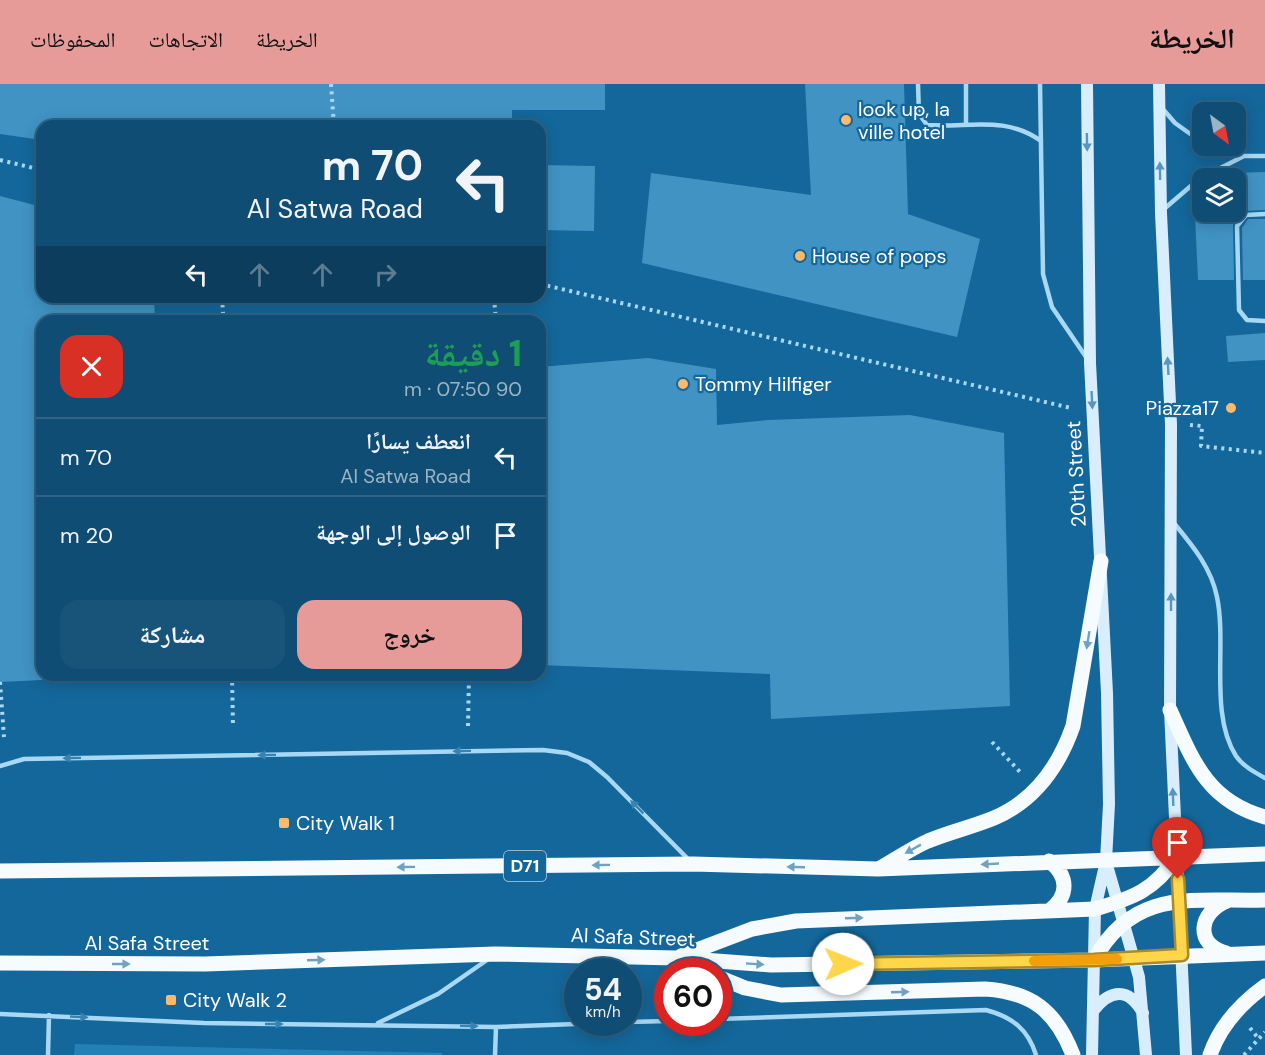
<!DOCTYPE html>
<html lang="ar">
<head>
<meta charset="utf-8">
<style>
	:root { --surface:#0f4d74; --page:#185479; --text:#f1f3f6; --muted:#9bb4c5; --line:#2f6486; --accent:#e69b98 }
	body { margin:0; font-family:"DM Sans","Noto Naskh Arabic",sans-serif; background:var(--page); color:var(--text); direction:rtl; height:100vh; display:flex; flex-direction:column; font-size:22px; white-space:nowrap }
	* { box-sizing:border-box; margin:0 }
	p { font-size:20px; color:var(--muted) }
	.icon { flex:none; width:33px; height:33px; fill:none; stroke:currentColor; stroke-width:2; stroke-linecap:round; stroke-linejoin:round }
	.map { position:relative; flex:1; overflow:hidden; direction:ltr }
	.drawer { position:absolute; left:36px; top:231px; width:510px; height:366px; display:flex; flex-direction:column; background:var(--surface); border-radius:18px; box-shadow:0 3px 15px #0003,0 0 0 2px var(--line); direction:rtl }
	.drawer>* { flex:none }
	.top-card { position:absolute; left:36px; top:36px; width:510px; height:183px; border-radius:18px; box-shadow:0 3px 15px #0003,0 0 0 2px var(--line); direction:rtl; background:#0f4d74; color:var(--text); overflow:hidden }
	.needle { width:39px; rotate:148deg }
	.tools { position:absolute; left:1192px; top:18px; display:grid; gap:12px }
	.tools a { display:grid; place-items:center; width:54px; height:54px; border-radius:12px; background:var(--surface); box-shadow:0 3px 15px #0003,0 0 0 2px var(--line); font-size:30px }
	.speed { position:absolute; left:564px; top:874px; display:flex; gap:12px; font-size:30px; font-weight:700; text-align:center }
	.speed>* { display:grid; place-content:center; width:78px; height:78px; border-radius:50%; background:var(--surface); box-shadow:0 3px 15px #0003,0 0 0 2px var(--line); line-height:1 }
	.speed small { font-size:15px; font-weight:400 }
	.speed .limit { border:9px solid #d22; background:#fff; color:#111 }
	.pin { position:absolute; display:grid; place-items:center; width:51px; height:51px; color:#fff; margin:-62px -26px; border-radius:50% 50% 50% 0; rotate:-45deg; box-shadow:0 0 6px #0007 }
	.pin .icon { rotate:45deg }
	.me { position:absolute; width:66px; margin:-33px; rotate:89deg; stroke-linejoin:round; filter:drop-shadow(0 0 4px #0008) }
	.turn { display:flex; align-items:center; gap:21px; height:126px; padding:0 24px; font-size:27px }
	.turn .icon { width:78px; height:78px; stroke-width:2.5 }
	.turn b { display:block; font-size:42px; line-height:51px }
	.lanes { display:flex; align-items:center; height:57px; padding:0 24px; background:#0003; justify-content:center; gap:30px; direction:ltr }
	.lanes .off { opacity:.35 }
	.round { display:grid; place-items:center; flex:none; width:63px; height:63px; border-radius:18px; background:var(--page) }
	.head { display:flex; align-items:center; justify-content:space-between; height:102px; padding:0 24px }
	h1 { font-size:36px; font-weight:800; line-height:45px; color:#1e9e55 }
	.cta { display:flex; gap:12px; margin-top:auto; padding:12px 24px }
	.cta a { flex:1; height:69px; border-radius:18px; background:var(--accent); color:#111; font-size:24px; font-weight:800; line-height:69px; text-align:center }
	.cta a+a { background:var(--page); color:var(--text) }
	ul { padding:0; list-style:none }
	li { display:flex; align-items:center; gap:18px; height:78px; padding:0 24px; border-top:2px solid var(--line) }
	li div { flex:1 }
	li b { display:block; font-size:22px }
	li em { font-style:normal }
	header { display:flex; align-items:center; gap:36px; box-sizing:border-box; height:84px; padding:0 30px; background:var(--accent); color:#111 }
	header strong { font-size:28px }
	nav { display:flex; gap:33px; margin-inline-start:auto; font-size:21px }
	.map>svg:first-child { display:block }
	.green { fill:#2381b8 }
	.building { fill:#4193c4 }
	.lines { fill:none; stroke-linecap:round; stroke-linejoin:round }
	.path { stroke:#a8d8f3; stroke-width:4; stroke-dasharray:3 4.5; stroke-linecap:butt }
	.lane { stroke:#a8d8f3; stroke-width:4.5 }
	.secondary { stroke:#d8eefd; stroke-width:12 }
	.primary { stroke:#f5fbff; stroke-width:15 }
	.oneway { fill:#5996bd }
	.oneway2 { fill:#6ea2c3 }
	.oneway3 { fill:#3983b1 }
	.route-casing { stroke:#a68a30; stroke-width:15 }
	.route { stroke:#ffd54a; stroke-width:10 }
	.slow { stroke:#f59e0b; stroke-width:10 }
	.poi-dot { fill:#ffb96b; stroke:#14679b; stroke-width:2 }
	.labels { text-anchor:middle; dominant-baseline:central; stroke-width:4.5; stroke-linejoin:round; paint-order:stroke }
	.shield { fill:#14679b; stroke:#b8d1e1; stroke-width:1.5 }
	.shield-label { font-size:18px; font-weight:bold; fill:#fff }
	.poi-label { font-size:20px; fill:#fff; stroke:#14679b; text-anchor:start }
	.street-label { font-size:20px; fill:#fff; stroke:#14679b }
</style>
</head>
<body>
<header>
<strong>الخريطة</strong>
<nav><a>الخريطة</a><a>الاتجاهات</a><a>المحفوظات</a></nav>
</header>
<div class="map">
<svg width="1265" height="971" viewBox="0 0 1265 971">
	<rect width="100%" height="100%" fill="#14679b"/>
	<path class="green" d="M 75,960 L 442,969 L 442,971 L 74,971 Z"/>
	<path class="building" d="M 0,0 L 605,0 L 605,26 L 512,26 L 512,42 L 42,42 L 42,56 L 0,50 Z
		M 805,0 L 904,0 L 908,130 L 980,155 L 957,253 L 642,179 L 651,89 L 811,111 Z
		M 540,81 L 595,82 L 594,147 L 540,146 Z
		M 1265,88 L 1265,126 L 1244,127 L 1233,141 L 1234,196 L 1198,196 L 1195,132 L 1233,130 L 1233,128 L 1236,128 L 1236,94 L 1232,94 L 1232,89 Z
		M 0,112 L 42,123 L 42,213 L 154,213 L 155,237 L 42,237 L 42,596 L 0,598 Z
		M 1248,135 L 1265,135 L 1265,196 L 1243,196 L 1242,144 Z
		M 1265,249 L 1265,276 L 1228,278 L 1226,252 Z
		M 648,274 L 716,285 L 717,341 L 768,336 L 910,331 L 1004,349 L 1010,622 L 771,635 L 770,590 L 540,581 L 540,283 Z"/>
	<g class="lines">
		<path class="path" d="M 331,0 L 334,42
			M 0,76 L 42,86
			M 540,200 L 1071,324
			M 222,213 L 223,229
			M 494,213 L 496,237
			M 1190,341 L 1202,342 L 1201,362 L 1265,369
			M 232,591 L 233,642
			M 0,598 L 4,653
			M 468,642 L 469,591
			M 992,658 L 1021,689
			M 1250,944 L 1258,954
			M 1244,971 L 1265,948"/>
		<path class="lane" d="M 918,0 L 919,30 L 927,41 C 968,44 1005,31 1041,57
			M 1040,0 L 1043,190 L 1052,223 L 1086,273
			M 1162,24 L 1175,39 L 1203,59
			M 966,40 L 966,0
			M 1209,62 L 1244,72 L 1265,72
			M 1164,125 L 1199,95 L 1244,72
			M 1265,130 L 1246,131 L 1237,142 L 1239,226 L 1247,236 L 1265,237
			M 1173,438 C 1192,461 1211,483 1217,513 C 1227,561 1209,630 1236,672 C 1243,682 1254,688 1265,694
			M 0,682 L 24,675 L 543,666 L 567,669 L 589,678 L 607,693 L 689,776
			M 0,930 L 204,939 L 496,943 L 603,939
			M 718,935 L 986,926 C 1012,933 1028,945 1036,971
			M 628,938 L 668,937
			M 378,939 L 438,910 L 487,876
			M 48,971 L 49,931
			M 495,971 L 496,943"/>
		<path class="secondary" d="M 1087,0 L 1090,279 L 1107,609 L 1109,720 L 1106,777 L 1095,825 L 1092,971
			M 1159,0 L 1161,129 L 1171,340 L 1170,626 L 1186,971
			M 1106,778 L 1139,893 L 1146,971
			M 1093,927 C 1111,904 1129,904 1143,929"/>
		<path class="primary" d="M 1170,626 C 1193,677 1207,717 1265,733
			M 1049,777 C 1069,792 1069,812 1049,827
			M 880,784 C 896,775 912,764 928,757 C 950,748 972,743 994,734 C 1034,717 1059,682 1073,642 L 1101,477
			M 0,787 L 693,780 L 878,785 L 1265,770
			M 1226,869 C 1194,860 1199,828 1227,817
			M 681,872 L 752,845 L 796,837 L 1095,825 C 1133,814 1155,806 1177,772
			M 1094,876 C 1134,803 1194,818 1265,816
			M 0,879 L 205,880 L 495,870 L 676,874 L 771,881 L 1094,876 L 1265,869
			M 718,893 L 745,904 L 781,911 L 985,905 C 1032,908 1056,927 1073,971
			M 1210,971 C 1220,942 1240,920 1265,902"/>
	</g>
	<defs><path id="oneway-solid" d="M-6-.8H1V-3.2L6.5 0L1 3.2V.8H-6Z" transform="scale(1.5)"/></defs>
	<g class="oneway">
		<use href="#oneway-solid" transform="translate(1087 58) rotate(89)"/>
		<use href="#oneway-solid" transform="translate(1160 87) rotate(-91)"/>
		<use href="#oneway-solid" transform="translate(1168 282) rotate(-93)"/>
		<use href="#oneway-solid" transform="translate(1092 316) rotate(87)"/>
		<use href="#oneway-solid" transform="translate(1171 518) rotate(-90)"/>
		<use href="#oneway-solid" transform="translate(1173 713) rotate(-92)"/>
	</g>
	<g class="oneway2">
		<use href="#oneway-solid" transform="translate(1088 556) rotate(99)"/>
		<use href="#oneway-solid" transform="translate(913 765) rotate(151)"/>
		<use href="#oneway-solid" transform="translate(990 780) rotate(177)"/>
		<use href="#oneway-solid" transform="translate(601 781) rotate(179)"/>
		<use href="#oneway-solid" transform="translate(406 783) rotate(179)"/>
		<use href="#oneway-solid" transform="translate(796 783) rotate(-178)"/>
		<use href="#oneway-solid" transform="translate(854 834) rotate(-2)"/>
		<use href="#oneway-solid" transform="translate(316 876) rotate(-2)"/>
		<use href="#oneway-solid" transform="translate(121 880)"/>
		<use href="#oneway-solid" transform="translate(755 880) rotate(4)"/>
		<use href="#oneway-solid" transform="translate(900 908) rotate(-2)"/>
	</g>
	<g class="oneway3">
		<use href="#oneway-solid" transform="translate(462 667) rotate(179)"/>
		<use href="#oneway-solid" transform="translate(267 671) rotate(179)"/>
		<use href="#oneway-solid" transform="translate(72 674) rotate(179)"/>
		<use href="#oneway-solid" transform="translate(637 723) rotate(-135)"/>
		<use href="#oneway-solid" transform="translate(79 933) rotate(3)"/>
		<use href="#oneway-solid" transform="translate(274 940)"/>
		<use href="#oneway-solid" transform="translate(469 942) rotate(1)"/>
	</g>
	<g class="lines">
		<g class="route-casing">
			<path id="route" d="M 843,880 L 1094,876 L 1182,871 L 1178,795"/>
		</g>
		<use href="#route" class="route"/>
		<path class="slow" d="M 1034,877 L 1117,875"/>
	</g>
	<g class="poi-dot">
		<circle cx="846" cy="36" r="6"/>
		<circle cx="800" cy="172" r="6"/>
		<circle cx="683" cy="300" r="6"/>
		<circle cx="1231" cy="324" r="6"/>
		<rect x="278" y="733" width="12" height="12" rx="3"/>
		<rect x="165" y="910" width="12" height="12" rx="3"/>
	</g>
	<g class="labels">
		<rect class="shield" x="504" y="767" width="42" height="30" rx="4.5"/>
		<g class="shield-label">
			<text x="525" y="782">D71</text>
		</g>
		<g class="poi-label">
			<text x="858" y="25">look up, la<tspan x="858" dy="23">ville hotel</tspan></text>
			<text x="812" y="172">House of pops</text>
			<text x="695" y="300">Tommy Hilfiger</text>
			<text x="1219" y="324" text-anchor="end">Piazza17</text>
			<text x="296" y="739">City Walk 1</text>
			<text x="183" y="916">City Walk 2</text>
		</g>
		<g class="street-label">
			<text transform="translate(1076 390) rotate(-93)">20th Street</text>
			<text transform="translate(633 853) rotate(2)">Al Safa Street</text>
			<text x="147" y="859">Al Safa Street</text>
		</g>
	</g>
</svg>
<div class="tools">
<a><svg class="needle" viewBox="-14 -14 28 28"><path d="M0-13l5 13h-10z" fill="#e53935"/><path d="M0 13l5-13h-10z" fill="#9bb4c5"/></svg></a>
<a><svg class="icon" aria-label="layers" viewBox="0 0 24 24"><path d="M12 4l9 5-9 5-9-5zM3 14l9 5 9-5"/></svg></a>
</div>
<div class="speed"><div>54<small>km/h</small></div><div class="limit">60</div></div>
<div class="pin" style="left:1178px;top:795px;background:#d93025"><svg class="icon" aria-label="arrive" viewBox="0 0 24 24"><path d="M6 21V4h12l-3 4 3 4H6"/></svg></div>
<svg class="me" style="left:843px;top:880px" viewBox="-20 -20 40 40"><circle r="19" fill="#fff"/><path d="M0-13L10 11 0 6-10 11z" fill="#ffd54a"/></svg>
<div class="top-card">
<div class="turn"><svg class="icon" aria-label="left" viewBox="0 0 24 24"><path d="M17 20v-9H6M10 6l-5 5 5 5"/></svg><div><b>70 m</b>Al Satwa Road</div></div>
<div class="lanes"><svg class="icon" aria-label="left" viewBox="0 0 24 24"><path d="M17 20v-9H6M10 6l-5 5 5 5"/></svg><svg class="icon off" aria-label="ahead" viewBox="0 0 24 24"><path d="M12 20V5M6 11l6-6 6 6"/></svg><svg class="icon off" aria-label="ahead" viewBox="0 0 24 24"><path d="M12 20V5M6 11l6-6 6 6"/></svg><svg class="icon off" aria-label="right" viewBox="0 0 24 24"><path d="M7 20v-9h11M14 6l5 5-5 5"/></svg></div>
</div>
<section class="drawer">
<div class="head"><div><h1>1 دقيقة</h1><p>90 m · 07:50</p></div><a class="round" style="background:#d93025;color:#fff"><svg class="icon" aria-label="close" viewBox="0 0 24 24"><path d="M6 6l12 12M18 6L6 18"/></svg></a></div>
<ul>
<li><svg class="icon" aria-label="left" viewBox="0 0 24 24"><path d="M17 20v-9H6M10 6l-5 5 5 5"/></svg><div><b>انعطف يسارًا</b><p>Al Satwa Road</p></div><em>70 m</em></li>
<li><svg class="icon" aria-label="arrive" viewBox="0 0 24 24"><path d="M6 21V4h12l-3 4 3 4H6"/></svg><div><b>الوصول إلى الوجهة</b></div><em>20 m</em></li>
</ul>
<div class="cta"><a>خروج</a><a>مشاركة</a></div>
</section>
</div>
</body>
</html>
